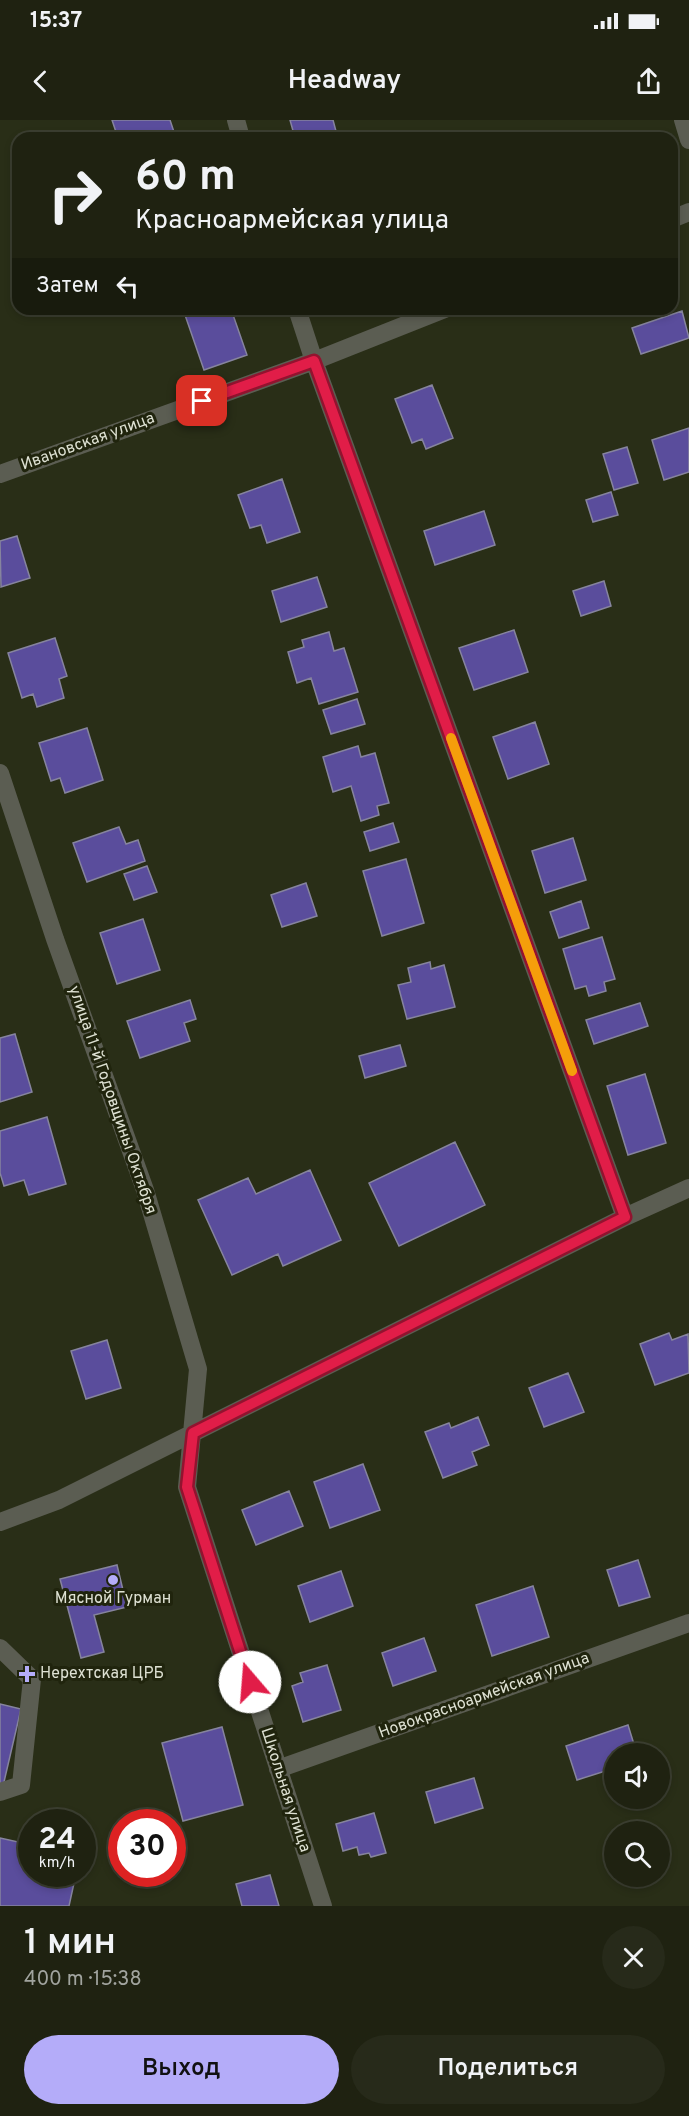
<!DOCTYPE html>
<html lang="ru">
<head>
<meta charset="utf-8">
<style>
	:root { --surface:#1f2211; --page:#272a1a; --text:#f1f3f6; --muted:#a1a49f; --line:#3c3f31; --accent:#b4acf9 }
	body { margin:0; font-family:Overpass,sans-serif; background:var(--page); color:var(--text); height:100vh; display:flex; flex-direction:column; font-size:22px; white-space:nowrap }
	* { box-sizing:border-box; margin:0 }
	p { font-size:20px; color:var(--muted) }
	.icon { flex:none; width:33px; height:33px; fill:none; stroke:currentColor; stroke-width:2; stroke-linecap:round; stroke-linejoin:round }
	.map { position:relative; height:1786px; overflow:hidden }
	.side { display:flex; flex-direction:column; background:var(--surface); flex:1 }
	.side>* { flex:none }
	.top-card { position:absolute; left:12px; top:12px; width:666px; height:183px; border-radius:18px; box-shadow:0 3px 9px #0003,0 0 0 2px var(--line); background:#1f2211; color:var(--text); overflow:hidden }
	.fabs { position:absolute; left:604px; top:1623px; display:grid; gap:12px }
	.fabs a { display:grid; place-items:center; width:66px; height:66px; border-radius:50%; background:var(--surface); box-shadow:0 3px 9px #0003,0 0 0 2px var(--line); font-size:30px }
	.speed { position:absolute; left:18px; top:1689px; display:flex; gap:12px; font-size:30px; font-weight:700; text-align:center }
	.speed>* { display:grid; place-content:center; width:78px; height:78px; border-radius:50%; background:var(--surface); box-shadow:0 3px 9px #0003,0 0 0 2px var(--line); line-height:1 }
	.speed small { font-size:15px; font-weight:400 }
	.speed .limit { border:9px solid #d22; background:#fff; color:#111 }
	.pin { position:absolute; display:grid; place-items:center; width:51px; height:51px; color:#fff; margin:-26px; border-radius:12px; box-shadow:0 3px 9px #0006 }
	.me { position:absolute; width:66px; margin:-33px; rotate:342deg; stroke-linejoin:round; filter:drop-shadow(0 0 4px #0008) }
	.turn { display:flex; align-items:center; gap:21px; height:126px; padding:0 24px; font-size:27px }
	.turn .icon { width:78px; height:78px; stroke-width:2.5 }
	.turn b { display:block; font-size:42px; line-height:51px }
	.then { display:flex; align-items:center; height:57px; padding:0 24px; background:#0003; gap:12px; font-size:22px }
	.round { display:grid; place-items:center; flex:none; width:63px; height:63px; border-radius:32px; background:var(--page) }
	.summary { display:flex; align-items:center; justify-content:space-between; height:102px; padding:0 24px }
	h1 { font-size:36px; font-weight:600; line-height:45px }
	.primary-button { display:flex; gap:12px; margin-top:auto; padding:12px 24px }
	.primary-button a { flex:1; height:69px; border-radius:36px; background:var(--accent); color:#111; font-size:24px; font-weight:600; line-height:69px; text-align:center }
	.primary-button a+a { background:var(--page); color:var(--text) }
	.status { display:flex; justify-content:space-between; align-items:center; height:42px; padding:0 30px; background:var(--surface); direction:ltr }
	.status svg { height:16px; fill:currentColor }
	header { display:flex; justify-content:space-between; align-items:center; height:78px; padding:0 24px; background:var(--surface); font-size:27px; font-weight:600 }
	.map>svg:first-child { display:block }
	.building { fill:#5a4d9c; stroke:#86849e; stroke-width:1.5 }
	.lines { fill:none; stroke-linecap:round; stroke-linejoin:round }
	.minor { stroke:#5b5d52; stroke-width:18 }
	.route-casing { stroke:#92132f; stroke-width:15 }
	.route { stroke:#e11d48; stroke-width:10 }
	.slow { stroke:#f59e0b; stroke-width:10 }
	.poi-dot { fill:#b4acf9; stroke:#20240d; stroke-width:2 }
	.labels { text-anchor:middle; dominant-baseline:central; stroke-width:6; stroke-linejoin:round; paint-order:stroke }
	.street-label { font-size:16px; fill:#dee1d3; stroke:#20240d }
	.poi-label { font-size:16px; fill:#dee1d3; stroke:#20240d }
</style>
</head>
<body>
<div class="status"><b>15:37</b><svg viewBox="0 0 49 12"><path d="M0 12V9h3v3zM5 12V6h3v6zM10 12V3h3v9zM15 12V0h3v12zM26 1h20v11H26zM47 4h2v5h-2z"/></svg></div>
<header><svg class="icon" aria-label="back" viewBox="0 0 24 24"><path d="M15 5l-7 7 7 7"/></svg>Headway<svg class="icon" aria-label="share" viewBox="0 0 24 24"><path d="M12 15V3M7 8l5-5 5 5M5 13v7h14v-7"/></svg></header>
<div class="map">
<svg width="689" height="1786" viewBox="0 0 689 1786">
	<rect width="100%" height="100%" fill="#292e17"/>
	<path class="building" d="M 112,0 L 170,0 L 176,18 L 118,18 Z
		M 290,0 L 333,0 L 337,15 L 325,18 L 295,18 Z
		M 201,189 L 231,189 L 247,235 L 204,250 L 185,195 Z
		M 682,191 L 689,218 L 641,234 L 632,208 Z
		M 432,265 L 453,318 L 426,329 L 422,319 L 412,323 L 395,279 Z
		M 689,308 L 689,352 L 664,360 L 652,320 Z
		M 627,327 L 638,363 L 614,370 L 603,334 Z
		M 282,359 L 300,412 L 267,423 L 261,405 L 250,408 L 238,375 Z
		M 611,372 L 618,395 L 593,402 L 586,380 Z
		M 484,391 L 495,425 L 435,445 L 424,411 Z
		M 17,416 L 30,458 L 1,467 L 0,421 Z
		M 317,457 L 327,487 L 281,502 L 272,471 Z
		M 604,461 L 611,486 L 581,496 L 573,471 Z
		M 514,510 L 528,552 L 474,570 L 459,528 Z
		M 329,512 L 334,531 L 344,528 L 358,572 L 319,584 L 311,558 L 297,563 L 288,532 L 304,527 L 302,520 Z
		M 55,518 L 67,556 L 59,559 L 64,578 L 37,587 L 33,574 L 22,578 L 8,533 Z
		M 357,579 L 365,604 L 331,614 L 323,590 Z
		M 535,602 L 549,644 L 508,659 L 493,617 Z
		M 87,608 L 103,660 L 65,673 L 60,658 L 51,661 L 39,623 Z
		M 358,626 L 361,637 L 375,633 L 389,683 L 377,686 L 379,695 L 361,701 L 351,666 L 333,672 L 323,637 Z
		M 393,703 L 399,722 L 370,731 L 364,712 Z
		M 119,707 L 126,724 L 138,720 L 145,741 L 87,762 L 73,723 Z
		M 573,718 L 586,760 L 545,773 L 532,731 Z
		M 406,739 L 424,803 L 382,816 L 363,751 Z
		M 147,746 L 157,772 L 134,780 L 124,754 Z
		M 306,763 L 317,796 L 282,807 L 271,775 Z
		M 581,781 L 589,808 L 559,818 L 550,792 Z
		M 143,799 L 160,850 L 117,864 L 100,813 Z
		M 602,817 L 615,859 L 604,862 L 606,871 L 589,876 L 586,866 L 575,869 L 563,829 Z
		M 430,842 L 431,849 L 444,845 L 455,887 L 407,899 L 398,865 L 411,862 L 408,848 Z
		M 190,880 L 196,899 L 184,903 L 190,921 L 140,938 L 127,901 Z
		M 640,883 L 648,906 L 594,924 L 586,900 Z
		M 15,914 L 32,972 L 0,982 L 0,918 Z
		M 400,925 L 406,946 L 365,958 L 359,936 Z
		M 645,954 L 666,1023 L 628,1035 L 607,966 Z
		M 47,997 L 66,1064 L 29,1075 L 24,1060 L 4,1066 L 0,1053 L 0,1011 Z
		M 455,1022 L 485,1085 L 399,1126 L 369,1063 Z
		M 310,1050 L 341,1120 L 283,1146 L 278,1134 L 232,1155 L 198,1080 L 248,1058 L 256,1074 Z
		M 669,1213 L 672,1220 L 688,1214 L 689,1253 L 655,1265 L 640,1224 Z
		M 107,1220 L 121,1268 L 86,1279 L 71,1231 Z
		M 568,1253 L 584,1292 L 544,1307 L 529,1268 Z
		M 478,1297 L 489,1325 L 472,1332 L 477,1345 L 443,1358 L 425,1312 L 449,1303 L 451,1308 Z
		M 363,1344 L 380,1390 L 330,1408 L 314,1362 Z
		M 289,1371 L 303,1406 L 256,1425 L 242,1390 Z
		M 638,1440 L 650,1477 L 619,1486 L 607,1450 Z
		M 117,1445 L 127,1487 L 94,1495 L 104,1532 L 81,1538 L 60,1459 Z
		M 341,1451 L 353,1486 L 310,1502 L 298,1466 Z
		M 533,1466 L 549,1517 L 492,1536 L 476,1485 Z
		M 424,1518 L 436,1551 L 393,1566 L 382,1533 Z
		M 327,1545 L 341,1590 L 303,1602 L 292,1566 L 303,1562 L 300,1553 Z
		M 0,1584 L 21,1589 L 0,1679 Z
		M 628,1605 L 637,1634 L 615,1634 L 615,1648 L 577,1660 L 566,1626 Z
		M 222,1607 L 243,1685 L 183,1701 L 162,1623 Z
		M 474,1658 L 483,1688 L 435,1703 L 426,1672 Z
		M 374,1693 L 386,1733 L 371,1737 L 369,1733 L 359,1735 L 357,1727 L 343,1731 L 336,1704 Z
		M 0,1718 L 32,1725 L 32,1754 L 76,1754 L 69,1786 L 0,1786 Z
		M 270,1755 L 279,1786 L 242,1786 L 236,1764 Z"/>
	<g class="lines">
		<path class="minor" d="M 236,0 L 241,18
			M 683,0 L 689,20
			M 672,99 L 689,92
			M 297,189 L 314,241 L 625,1097
			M 0,354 L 314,241 L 445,189
			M 0,653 L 55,819 L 145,1070 L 198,1249 L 187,1367 L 323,1786
			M 0,1402 L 59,1380 L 625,1097 L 689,1068
			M 0,1528 L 32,1559 L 21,1665 L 0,1672
			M 278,1649 L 689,1503"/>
	</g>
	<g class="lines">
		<g class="route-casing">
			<path id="route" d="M 202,281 L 314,241 L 625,1097 L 193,1313 L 187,1367 L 250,1562"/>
		</g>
		<use href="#route" class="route"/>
		<path class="slow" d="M 451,618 L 572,951"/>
	</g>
	<g class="poi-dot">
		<circle cx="113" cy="1460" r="6"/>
		<path d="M24 1545h6v6h6v6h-6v6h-6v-6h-6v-6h6z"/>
	</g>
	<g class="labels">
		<g class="street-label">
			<text transform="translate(88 322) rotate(-20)">Ивановская улица</text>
			<text transform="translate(112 980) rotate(71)">улица 11-й Годовщины Октября</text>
			<text transform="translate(484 1576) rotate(-20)">Новокрасноармейская улица</text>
			<text transform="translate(285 1670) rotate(72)">Школьная улица</text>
		</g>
		<g class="poi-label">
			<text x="113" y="1479">Мясной Гурман</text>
			<text x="40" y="1554" text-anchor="start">Нерехтская ЦРБ</text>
		</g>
	</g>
</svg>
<div class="fabs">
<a><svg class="icon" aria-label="sound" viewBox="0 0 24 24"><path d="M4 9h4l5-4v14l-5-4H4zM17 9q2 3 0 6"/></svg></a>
<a><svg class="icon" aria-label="search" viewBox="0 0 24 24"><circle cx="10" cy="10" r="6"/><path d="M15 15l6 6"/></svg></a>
</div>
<div class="speed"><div>24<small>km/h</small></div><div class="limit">30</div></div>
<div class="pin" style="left:202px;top:281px;background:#d93025"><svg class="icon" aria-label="arrive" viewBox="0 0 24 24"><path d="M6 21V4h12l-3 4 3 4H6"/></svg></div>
<svg class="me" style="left:250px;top:1562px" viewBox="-20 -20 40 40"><circle r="19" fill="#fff"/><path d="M0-13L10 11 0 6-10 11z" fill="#e11d48"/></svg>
<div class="top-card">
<div class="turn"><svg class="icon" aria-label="right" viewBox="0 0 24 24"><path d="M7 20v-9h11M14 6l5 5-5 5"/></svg><div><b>60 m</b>Красноармейская улица</div></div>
<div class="then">Затем<svg class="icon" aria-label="left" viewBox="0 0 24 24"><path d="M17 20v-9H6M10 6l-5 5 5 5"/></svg></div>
</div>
</div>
<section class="side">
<div class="summary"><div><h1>1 мин</h1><p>400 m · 15:38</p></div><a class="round"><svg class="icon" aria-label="close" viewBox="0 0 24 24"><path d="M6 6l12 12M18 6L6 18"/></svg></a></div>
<div class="primary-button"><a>Выход</a><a>Поделиться</a></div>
</section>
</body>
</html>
